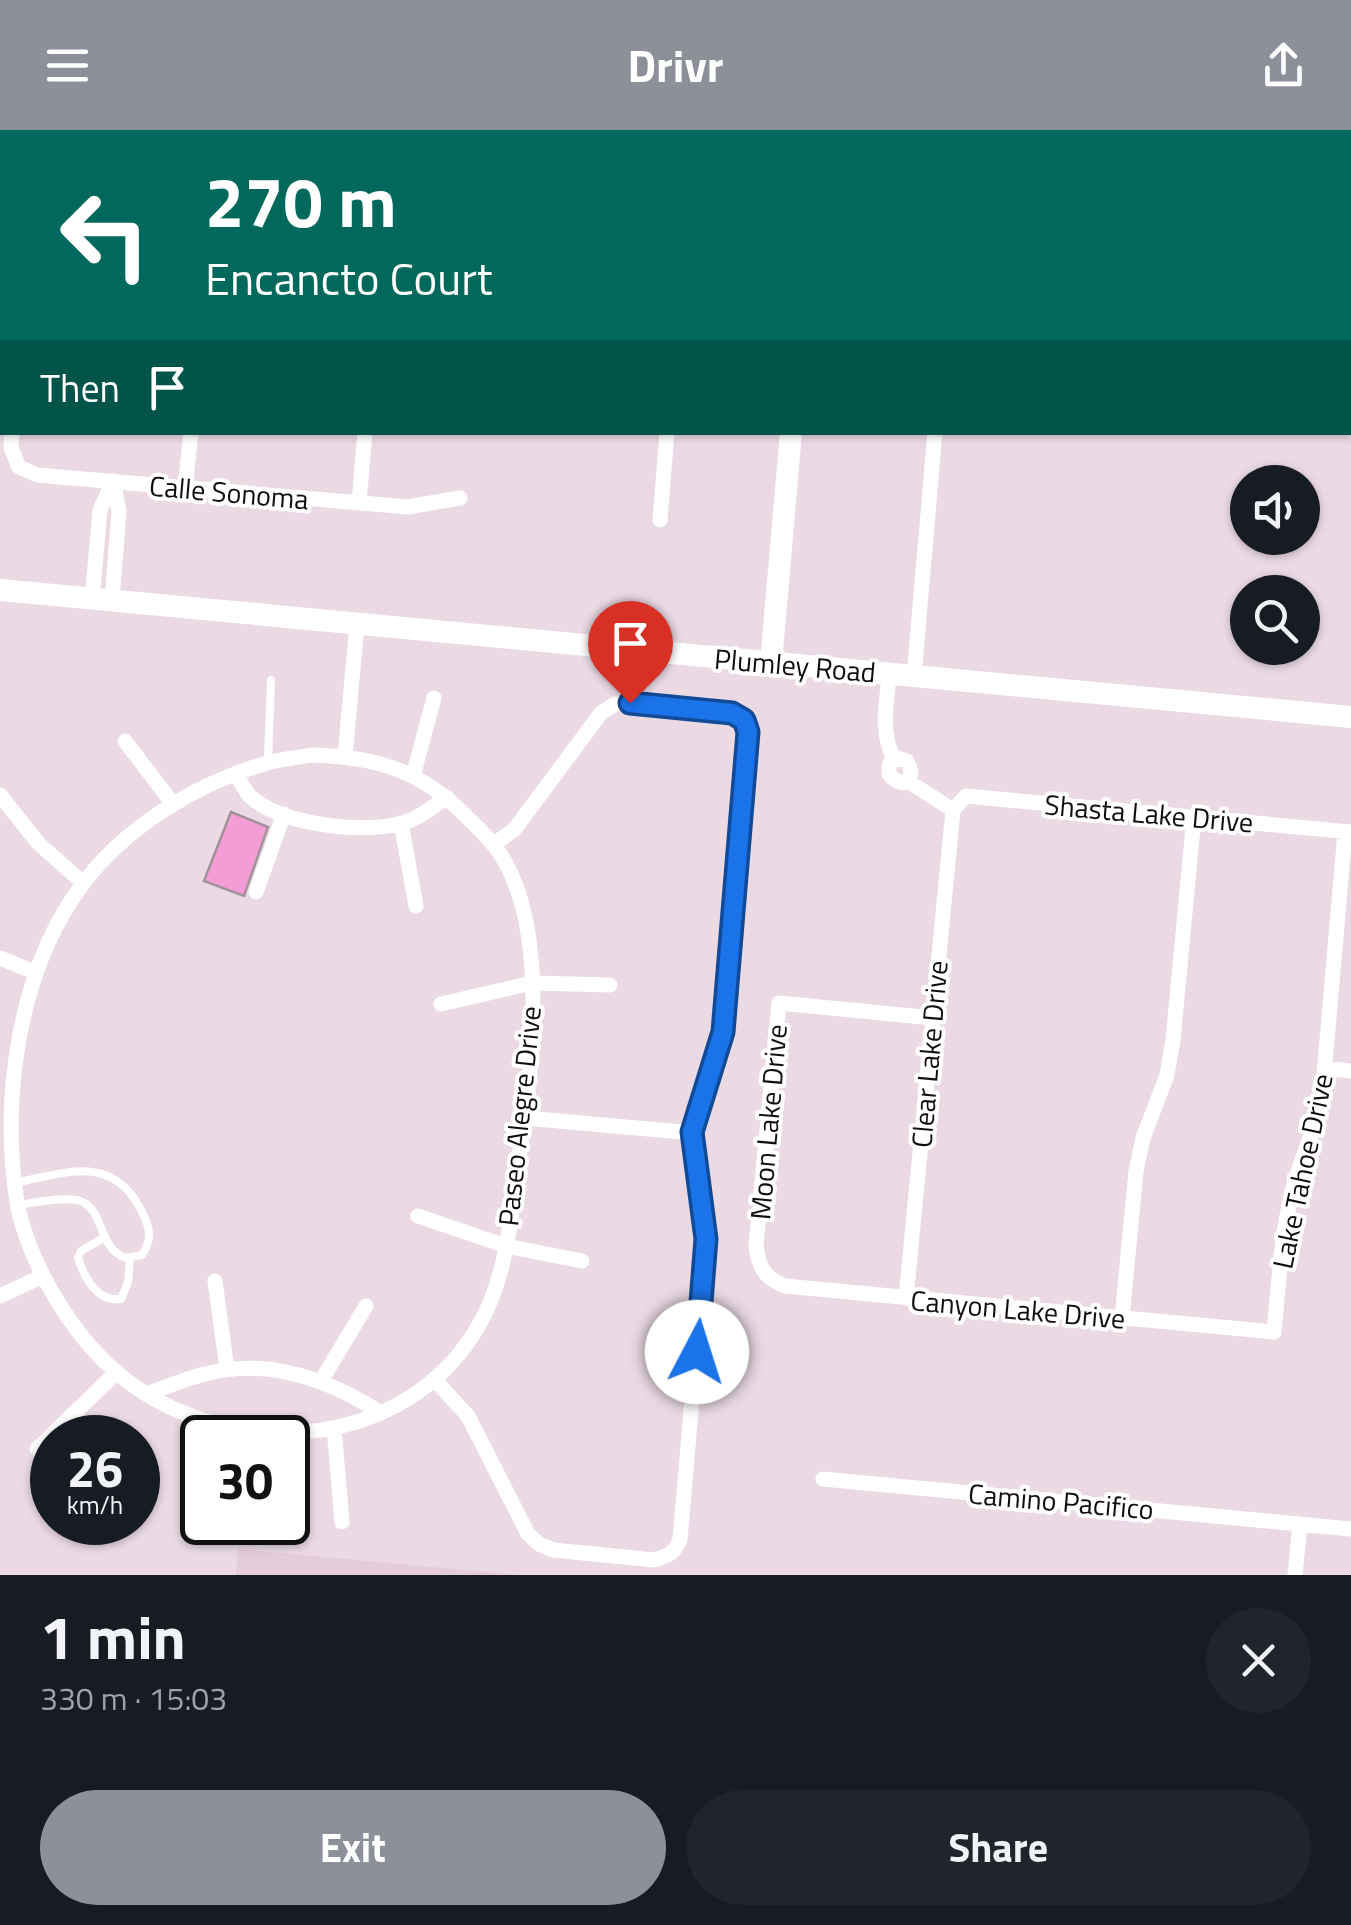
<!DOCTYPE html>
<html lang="en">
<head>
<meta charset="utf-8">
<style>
	:root { --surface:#171b24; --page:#20242c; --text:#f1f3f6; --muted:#9ea1a6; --accent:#8c9099 }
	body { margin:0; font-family:"Titillium Web",sans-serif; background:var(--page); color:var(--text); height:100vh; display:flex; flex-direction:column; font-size:38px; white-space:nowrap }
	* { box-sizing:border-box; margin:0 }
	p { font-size:32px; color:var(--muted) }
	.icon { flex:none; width:55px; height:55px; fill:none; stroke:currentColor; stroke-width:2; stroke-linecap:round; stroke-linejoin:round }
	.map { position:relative; height:1445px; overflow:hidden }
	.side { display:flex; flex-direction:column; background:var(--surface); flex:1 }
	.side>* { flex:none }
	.banner { position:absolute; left:0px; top:0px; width:1352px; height:305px; box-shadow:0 2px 8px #0004; background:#00695c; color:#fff; overflow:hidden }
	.controls { position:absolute; left:1230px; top:335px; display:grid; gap:20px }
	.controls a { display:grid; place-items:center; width:90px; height:90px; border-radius:50%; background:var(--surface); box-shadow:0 2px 8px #0004; font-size:50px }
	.speed { position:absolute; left:30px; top:1285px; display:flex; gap:20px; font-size:50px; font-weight:700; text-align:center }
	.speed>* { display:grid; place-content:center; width:130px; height:130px; border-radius:50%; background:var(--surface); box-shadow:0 2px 8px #0004; line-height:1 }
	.speed small { font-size:25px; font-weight:400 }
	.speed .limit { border:5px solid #111; border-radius:15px; background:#fff; color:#111 }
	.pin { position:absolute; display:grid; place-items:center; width:85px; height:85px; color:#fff; margin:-102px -42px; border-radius:50% 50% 50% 0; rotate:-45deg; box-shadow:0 0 10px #0007 }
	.pin .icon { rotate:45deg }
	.me { position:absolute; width:110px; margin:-55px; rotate:5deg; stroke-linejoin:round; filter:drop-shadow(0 0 8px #0008) }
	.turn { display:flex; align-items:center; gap:35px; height:210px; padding:0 40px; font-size:45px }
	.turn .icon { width:130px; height:130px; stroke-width:2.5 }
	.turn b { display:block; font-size:70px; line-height:85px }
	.then { display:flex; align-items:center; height:95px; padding:0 40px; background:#0003; gap:20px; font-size:38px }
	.round { display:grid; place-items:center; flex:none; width:105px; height:105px; border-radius:52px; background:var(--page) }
	.headline { display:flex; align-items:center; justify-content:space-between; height:170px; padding:0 40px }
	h1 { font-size:60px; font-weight:700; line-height:75px }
	.cta { display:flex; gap:20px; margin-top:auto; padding:20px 40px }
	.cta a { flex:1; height:115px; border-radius:60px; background:var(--accent); color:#fff; font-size:40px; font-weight:700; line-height:115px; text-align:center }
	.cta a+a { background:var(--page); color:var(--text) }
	header { display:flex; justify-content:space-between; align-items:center; height:130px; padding:0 40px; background:var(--accent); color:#fff; font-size:45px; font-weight:700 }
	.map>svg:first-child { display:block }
	.built { fill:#e4ccda }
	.building { fill:#f49cd5; stroke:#a1919a; stroke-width:2.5 }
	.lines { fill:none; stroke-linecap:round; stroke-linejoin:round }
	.lane { stroke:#fff; stroke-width:8 }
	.street { stroke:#fff; stroke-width:15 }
	.secondary { stroke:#fff; stroke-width:22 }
	.route-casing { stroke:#114b97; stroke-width:25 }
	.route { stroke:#1a73e8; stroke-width:18 }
	.labels { text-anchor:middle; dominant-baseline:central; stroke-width:8; stroke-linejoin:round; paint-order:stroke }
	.street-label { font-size:28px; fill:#120d10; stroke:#fff }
</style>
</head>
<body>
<header><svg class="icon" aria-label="menu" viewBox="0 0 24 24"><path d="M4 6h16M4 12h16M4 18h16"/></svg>Drivr<svg class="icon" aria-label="share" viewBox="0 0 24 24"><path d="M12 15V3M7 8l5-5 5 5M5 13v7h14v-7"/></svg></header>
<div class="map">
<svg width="1351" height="1445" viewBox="0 0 1351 1445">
	<rect width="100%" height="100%" fill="#ebdae4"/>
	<path class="built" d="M 238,1419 L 518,1445 L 236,1445 Z"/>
	<path class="building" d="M 231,682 L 268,697 L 244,766 L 204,751 Z"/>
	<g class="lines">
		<path class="lane" d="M 50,0 L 51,2
			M 874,2 L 875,0
			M 268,631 L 271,550
			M 14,1053 C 65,1043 112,1023 141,1080 C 150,1097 153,1108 142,1125 L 126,1128 C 99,1119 104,1083 83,1072 C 68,1065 34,1073 17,1075
			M 105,1107 L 81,1121 L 78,1128 C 85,1149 97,1172 121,1169 L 128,1152 L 130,1128"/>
		<path class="street" d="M 691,2 L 691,0
			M 12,302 L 11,318 L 19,337 L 37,345 L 408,377 L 460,368
			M 185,358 L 191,302
			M 359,373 L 365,302
			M 660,390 L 667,302
			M 92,470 L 100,380 L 113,351 L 119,381 L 112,471
			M 889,544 C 887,573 880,600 893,627 L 889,636 L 889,644 C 895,651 900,654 909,652 L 953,680
			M 914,546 L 935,302
			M 125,611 L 173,674
			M 312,625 C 377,627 421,640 468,688 C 482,702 496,715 505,732 C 548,807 532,943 519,1027 C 511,1083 508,1145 479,1195 C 405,1324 224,1334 116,1242 C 71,1203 31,1136 18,1078 C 0,973 17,842 82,755 C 124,698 197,653 264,634 C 279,629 296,628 312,625 Z
			M 345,626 L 357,494
			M 893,627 L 907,631 L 911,641 L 909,652
			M 236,643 C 241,652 245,663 253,669 C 287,695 358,703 399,694 C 418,690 432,677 447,667
			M 413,646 L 434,568
			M 0,665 L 38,713 L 83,753
			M 953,680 L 966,666 L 1351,702
			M 401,693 L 416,776
			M 256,762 L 284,684
			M 0,828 L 34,842
			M 441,874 L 532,853 L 610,855
			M 933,888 L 779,873 L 756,1115 C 758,1136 764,1148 785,1156 L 1274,1202 C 1279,1151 1281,1100 1295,1051 C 1303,1023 1316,998 1322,968 L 1345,702
			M 1325,938 L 1351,941
			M 525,988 L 693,1003
			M 418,1086 L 506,1116 L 582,1131
			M 215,1151 L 227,1239
			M 0,1166 L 43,1146
			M 906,1168 L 953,680
			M 1122,1188 L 1136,1041 L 1143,1008 L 1167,945 L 1173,910 L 1194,687
			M 434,1249 L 468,1286 L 528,1404 L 539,1414 L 553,1420 L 654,1430 C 668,1426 675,1423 680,1409 L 706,1109 L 693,1003 L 723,902 L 749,601 L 744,590 L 732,583 L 630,573 L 615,574 L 601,583 L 514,700 L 494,714
			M 321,1251 L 366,1176
			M 146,1264 C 166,1257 185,1249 205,1244 C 268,1227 328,1249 381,1283
			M 334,1298 L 342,1392
			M 37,1319 L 117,1242
			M 823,1349 L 1351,1399
			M 201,1370 L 202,1365
			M 1295,1445 L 1300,1394"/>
		<path class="secondary" d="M 817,2 L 817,0
			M 0,460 L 1351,587
			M 771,533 L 791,302"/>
	</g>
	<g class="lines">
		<g class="route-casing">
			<path id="route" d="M 630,573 L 732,583 L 744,590 L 748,602 L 723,902 L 692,1002 L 706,1109 L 697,1222"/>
		</g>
		<use href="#route" class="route"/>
	</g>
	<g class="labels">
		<g class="street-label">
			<text transform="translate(229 362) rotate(5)">Calle Sonoma</text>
			<text transform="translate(795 535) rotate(5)">Plumley Road</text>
			<text transform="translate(1149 683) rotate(5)">Shasta Lake Drive</text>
			<text transform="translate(929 924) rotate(-85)">Clear Lake Drive</text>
			<text transform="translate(519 986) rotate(-84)">Paseo Alegre Drive</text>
			<text transform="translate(768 992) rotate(-85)">Moon Lake Drive</text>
			<text transform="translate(1302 1041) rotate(-78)">Lake Tahoe Drive</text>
			<text transform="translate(1018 1179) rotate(5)">Canyon Lake Drive</text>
			<text transform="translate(1061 1371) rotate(5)">Camino Pacifico</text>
		</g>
	</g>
</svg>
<div class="controls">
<a><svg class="icon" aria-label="sound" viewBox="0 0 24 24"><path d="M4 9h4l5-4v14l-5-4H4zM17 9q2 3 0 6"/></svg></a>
<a><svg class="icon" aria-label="search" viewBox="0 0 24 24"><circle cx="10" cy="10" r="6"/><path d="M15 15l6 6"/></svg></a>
</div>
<div class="speed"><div>26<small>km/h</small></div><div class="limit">30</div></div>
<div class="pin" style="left:630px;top:573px;background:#d93025"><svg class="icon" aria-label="arrive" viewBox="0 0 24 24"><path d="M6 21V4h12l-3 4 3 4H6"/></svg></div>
<svg class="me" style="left:697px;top:1222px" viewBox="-20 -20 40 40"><circle r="19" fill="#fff"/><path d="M0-13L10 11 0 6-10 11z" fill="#1a73e8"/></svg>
<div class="banner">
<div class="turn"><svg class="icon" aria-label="left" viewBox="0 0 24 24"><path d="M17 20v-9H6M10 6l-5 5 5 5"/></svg><div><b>270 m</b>Encancto Court</div></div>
<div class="then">Then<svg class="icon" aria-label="arrive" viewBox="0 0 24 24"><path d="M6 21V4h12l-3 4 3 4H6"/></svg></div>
</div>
</div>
<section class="side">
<div class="headline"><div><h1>1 min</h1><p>330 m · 15:03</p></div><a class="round"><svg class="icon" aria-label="close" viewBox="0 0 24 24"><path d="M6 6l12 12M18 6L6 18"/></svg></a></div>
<div class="cta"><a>Exit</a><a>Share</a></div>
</section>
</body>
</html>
